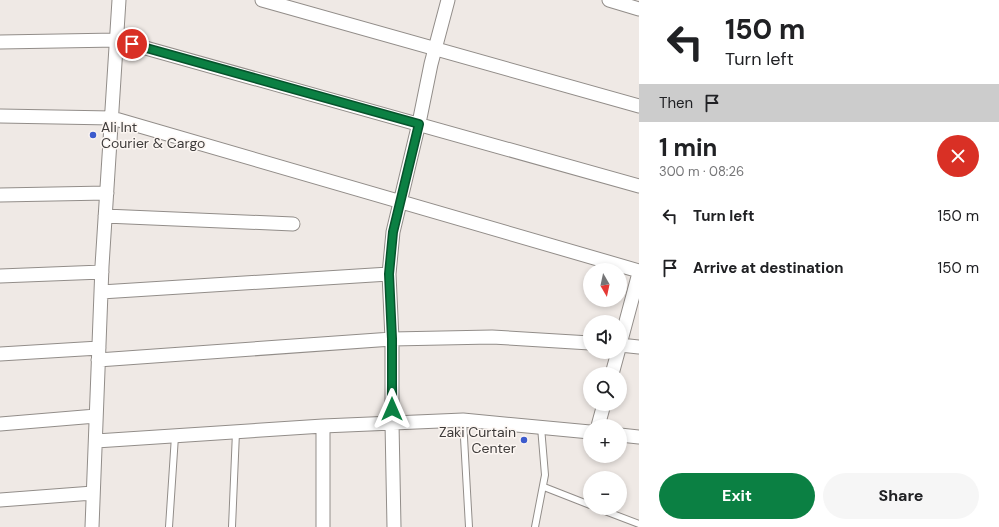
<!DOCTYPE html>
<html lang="en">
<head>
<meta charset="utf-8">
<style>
	:root { --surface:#fff; --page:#f6f6f6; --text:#202124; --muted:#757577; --accent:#0b8043 }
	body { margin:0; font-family:"DM Sans",sans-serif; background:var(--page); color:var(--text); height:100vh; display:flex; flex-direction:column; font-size:15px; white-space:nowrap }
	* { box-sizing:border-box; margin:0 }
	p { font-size:13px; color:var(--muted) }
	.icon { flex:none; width:22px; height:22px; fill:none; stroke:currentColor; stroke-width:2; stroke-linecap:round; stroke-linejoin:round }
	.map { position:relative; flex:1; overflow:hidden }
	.details { display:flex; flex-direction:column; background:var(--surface); width:360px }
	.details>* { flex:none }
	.hud { background:#fff; color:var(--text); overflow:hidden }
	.needle { width:26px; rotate:171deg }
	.fabs { position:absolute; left:583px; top:263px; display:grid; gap:8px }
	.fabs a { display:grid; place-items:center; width:44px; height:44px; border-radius:50%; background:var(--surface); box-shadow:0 2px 6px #0003; font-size:20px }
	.pin { position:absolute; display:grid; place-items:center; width:34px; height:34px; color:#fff; margin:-17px; border:2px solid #fff; border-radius:50%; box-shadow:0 1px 4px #0007 }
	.me { position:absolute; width:44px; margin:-22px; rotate:0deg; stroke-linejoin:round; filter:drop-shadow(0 0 3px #0008) }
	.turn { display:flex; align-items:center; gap:14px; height:84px; padding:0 20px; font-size:18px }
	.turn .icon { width:52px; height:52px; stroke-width:2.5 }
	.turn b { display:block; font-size:28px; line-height:34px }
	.then { display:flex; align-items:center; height:38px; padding:0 20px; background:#0003; gap:8px; font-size:15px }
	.round { display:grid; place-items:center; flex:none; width:42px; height:42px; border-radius:21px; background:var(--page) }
	.head { display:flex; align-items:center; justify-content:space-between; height:68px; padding:0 20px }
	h1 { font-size:24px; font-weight:700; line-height:30px }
	.primary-button { display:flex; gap:8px; margin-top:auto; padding:8px 20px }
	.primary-button a { flex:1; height:46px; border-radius:24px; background:var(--accent); color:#fff; font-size:16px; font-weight:700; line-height:46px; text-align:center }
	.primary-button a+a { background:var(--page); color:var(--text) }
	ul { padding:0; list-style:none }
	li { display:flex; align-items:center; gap:12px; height:52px; padding:0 20px }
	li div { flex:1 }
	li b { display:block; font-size:15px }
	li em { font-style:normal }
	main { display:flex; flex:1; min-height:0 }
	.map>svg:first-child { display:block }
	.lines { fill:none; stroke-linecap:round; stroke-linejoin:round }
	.lane-casing { stroke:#928d89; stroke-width:8 }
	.street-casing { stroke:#928d89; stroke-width:15 }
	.lane { stroke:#fff; stroke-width:6 }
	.street { stroke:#fff; stroke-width:13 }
	.route-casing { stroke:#07532c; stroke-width:10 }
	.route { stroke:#0b8043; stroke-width:7 }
	.poi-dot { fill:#3c5bcd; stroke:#fcf6f2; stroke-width:1.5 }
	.labels { text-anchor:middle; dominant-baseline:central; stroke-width:3; stroke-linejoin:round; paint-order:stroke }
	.poi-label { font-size:14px; fill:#3e3b3a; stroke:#fcf6f2; text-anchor:start }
</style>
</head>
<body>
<main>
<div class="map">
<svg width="639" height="527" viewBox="0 0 639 527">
	<rect width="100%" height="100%" fill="#efe9e5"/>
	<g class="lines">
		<g class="lane-casing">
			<path id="lane" d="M 463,420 L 469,527
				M 544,487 L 590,505
				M 597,508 L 639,524
				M 169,527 L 175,436
				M 232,527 L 236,432
				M 535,527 L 545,475 L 541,427"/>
		</g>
		<g class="street-casing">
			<path id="street" d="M 262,0 L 639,106
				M 609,0 L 639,9
				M 0,42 L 117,40 L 639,186
				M 0,116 L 112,118 L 639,271
				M 0,195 L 107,193
				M 105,216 L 293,224
				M 0,276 L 102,272
				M 101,292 L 389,274
				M 620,344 L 639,273
				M 620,345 L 639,347
				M 0,354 L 99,348
				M 98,360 L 392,339 L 492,337 L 590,343
				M 612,374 L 618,352
				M 0,424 L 96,416
				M 598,426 L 604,404
				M 620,435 L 639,437
				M 96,441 L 323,426 L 463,420 L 590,432
				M 0,500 L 93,493
				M 92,527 L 102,266 L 119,0
				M 323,527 L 323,426
				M 394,527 L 392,423 L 392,339 L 389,274 L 393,232 L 419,123 L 431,64 L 448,0"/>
		</g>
		<use href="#lane" class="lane"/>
		<use href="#street" class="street"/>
	</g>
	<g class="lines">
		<g class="route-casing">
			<path id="route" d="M 132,44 L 419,124 L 393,232 L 389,274 L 392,339 L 392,409"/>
		</g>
		<use href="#route" class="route"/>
	</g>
	<g class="poi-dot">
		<circle cx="93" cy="135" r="4"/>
		<circle cx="524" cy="440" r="4"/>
	</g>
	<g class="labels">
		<g class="poi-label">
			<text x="101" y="127">Ali Int<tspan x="101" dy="16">Courier &amp; Cargo</tspan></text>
			<text x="516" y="432" text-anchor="end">Zaki Curtain<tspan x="516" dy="16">Center</tspan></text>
		</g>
	</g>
</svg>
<div class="fabs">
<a><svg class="needle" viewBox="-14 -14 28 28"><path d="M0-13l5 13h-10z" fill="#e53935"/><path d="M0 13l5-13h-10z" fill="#757577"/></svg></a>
<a><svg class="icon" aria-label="sound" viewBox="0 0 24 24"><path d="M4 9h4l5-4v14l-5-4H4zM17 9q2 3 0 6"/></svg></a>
<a><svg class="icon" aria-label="search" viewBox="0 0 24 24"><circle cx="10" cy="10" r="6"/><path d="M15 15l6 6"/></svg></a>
<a>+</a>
<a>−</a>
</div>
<div class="pin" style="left:132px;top:44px;background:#d93025"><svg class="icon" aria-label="arrive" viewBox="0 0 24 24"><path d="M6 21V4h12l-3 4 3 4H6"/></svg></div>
<svg class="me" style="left:392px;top:409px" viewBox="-20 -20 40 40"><path d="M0-17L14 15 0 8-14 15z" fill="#0b8043" stroke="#fff" stroke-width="4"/></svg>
</div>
<section class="details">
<div class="hud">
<div class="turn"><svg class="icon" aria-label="left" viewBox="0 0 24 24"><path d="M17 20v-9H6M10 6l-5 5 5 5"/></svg><div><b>150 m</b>Turn left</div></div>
<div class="then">Then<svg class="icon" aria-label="arrive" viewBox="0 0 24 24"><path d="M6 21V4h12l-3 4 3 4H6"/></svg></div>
</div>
<div class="head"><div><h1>1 min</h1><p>300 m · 08:26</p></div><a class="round" style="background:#d93025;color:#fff"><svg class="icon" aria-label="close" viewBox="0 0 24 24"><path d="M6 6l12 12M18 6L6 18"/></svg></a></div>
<ul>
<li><svg class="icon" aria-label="left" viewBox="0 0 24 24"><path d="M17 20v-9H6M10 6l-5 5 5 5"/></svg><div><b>Turn left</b></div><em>150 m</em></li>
<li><svg class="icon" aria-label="arrive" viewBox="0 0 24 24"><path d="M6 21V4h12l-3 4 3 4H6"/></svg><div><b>Arrive at destination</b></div><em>150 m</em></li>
</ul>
<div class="primary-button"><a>Exit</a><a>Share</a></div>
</section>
</main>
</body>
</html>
